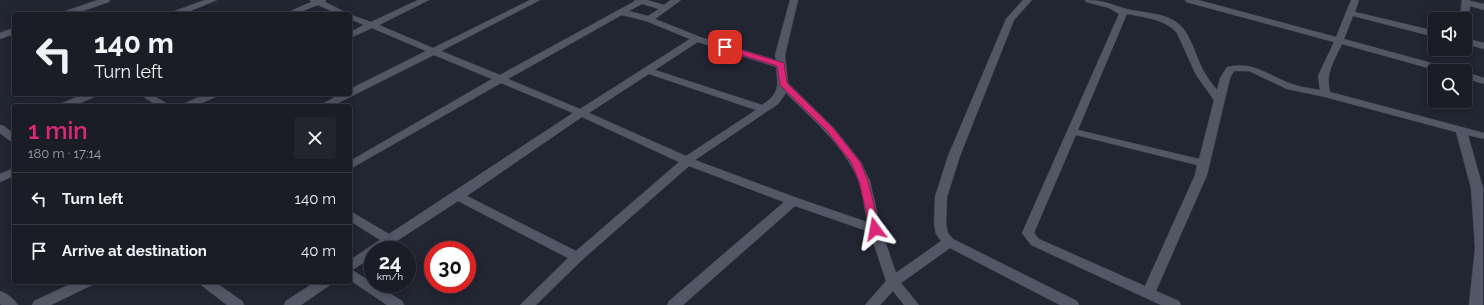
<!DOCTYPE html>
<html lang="en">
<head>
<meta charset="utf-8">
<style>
	:root { --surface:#1a1c26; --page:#23252e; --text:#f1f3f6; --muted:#9fa1a7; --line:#383a43; --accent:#db2777 }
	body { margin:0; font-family:Raleway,sans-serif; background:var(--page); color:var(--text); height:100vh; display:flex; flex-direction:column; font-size:15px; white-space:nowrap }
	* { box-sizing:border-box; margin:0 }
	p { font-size:13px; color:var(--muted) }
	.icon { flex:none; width:22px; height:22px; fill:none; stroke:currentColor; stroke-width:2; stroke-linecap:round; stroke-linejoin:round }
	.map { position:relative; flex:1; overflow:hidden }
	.side { position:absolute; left:12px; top:104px; width:340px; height:180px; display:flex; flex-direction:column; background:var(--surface); border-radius:4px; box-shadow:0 2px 10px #0003,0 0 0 1px var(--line) }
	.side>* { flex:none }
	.top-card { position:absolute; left:12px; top:12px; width:340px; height:84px; border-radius:4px; box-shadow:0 2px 10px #0003,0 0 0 1px var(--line); background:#1a1c26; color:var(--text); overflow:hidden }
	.controls { position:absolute; left:1428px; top:12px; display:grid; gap:8px }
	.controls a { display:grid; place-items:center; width:44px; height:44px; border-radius:4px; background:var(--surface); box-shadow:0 2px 10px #0003,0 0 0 1px var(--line); font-size:20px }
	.speed { position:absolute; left:364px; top:241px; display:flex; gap:8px; font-size:20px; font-weight:700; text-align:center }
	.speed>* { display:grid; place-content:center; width:52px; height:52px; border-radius:50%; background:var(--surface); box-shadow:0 2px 10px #0003,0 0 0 1px var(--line); line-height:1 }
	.speed small { font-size:10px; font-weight:400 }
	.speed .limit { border:6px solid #d22; background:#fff; color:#111 }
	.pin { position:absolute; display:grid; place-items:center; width:34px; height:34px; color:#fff; margin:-17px; border-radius:8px; box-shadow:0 2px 6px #0006 }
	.me { position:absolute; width:44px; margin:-22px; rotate:347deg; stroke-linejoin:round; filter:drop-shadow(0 0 3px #0008) }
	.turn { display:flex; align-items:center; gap:14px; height:84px; padding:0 16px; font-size:18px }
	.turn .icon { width:52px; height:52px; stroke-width:2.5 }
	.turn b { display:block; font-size:28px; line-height:34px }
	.round { display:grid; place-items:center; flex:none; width:42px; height:42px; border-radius:4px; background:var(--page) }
	.summary { display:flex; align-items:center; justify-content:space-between; height:68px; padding:0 16px }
	h1 { font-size:24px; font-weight:600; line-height:30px; color:var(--accent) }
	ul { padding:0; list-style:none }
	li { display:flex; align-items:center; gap:12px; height:52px; padding:0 16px; border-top:1px solid var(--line) }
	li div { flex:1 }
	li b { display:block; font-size:15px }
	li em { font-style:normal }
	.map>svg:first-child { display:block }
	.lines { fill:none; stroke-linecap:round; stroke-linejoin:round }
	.minor-casing { stroke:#3d404b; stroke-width:1 }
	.minor { fill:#525665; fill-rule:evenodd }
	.route { fill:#db2777; stroke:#8e194d }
</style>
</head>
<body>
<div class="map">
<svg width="1484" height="305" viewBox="0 0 1484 305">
	<rect width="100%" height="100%" fill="#222532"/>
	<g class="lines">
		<g class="minor-casing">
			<path id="minor" d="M 98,0 L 110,0 L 109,2 L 74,14 L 62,14 L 63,12 Z
				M 205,0 L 217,0 L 183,14 L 171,14 L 172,12 Z
				M 310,0 L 326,0 L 325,2 L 349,14 L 371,22 L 418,0 L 429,0 L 379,25 L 433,48 L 530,0 L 540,0 L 441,51 L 500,75 L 635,1 L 634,0 L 647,0 L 664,5 L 671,0 L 681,0 L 655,19 L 700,37 L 776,60 L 775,55 L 790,0 L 798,0 L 785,55 L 788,83 L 834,128 L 861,162 L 870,181 L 881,229 L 896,273 L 941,241 L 936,234 L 934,224 L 935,197 L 948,156 L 1006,19 L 1023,0 L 1032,0 L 1014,20 L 960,156 L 947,197 L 946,224 L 948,233 L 953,239 L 1077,301 L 1079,305 L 1060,305 L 950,248 L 901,283 L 919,305 L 904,305 L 893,291 L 880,305 L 865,305 L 886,281 L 870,232 L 795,206 L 683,305 L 667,305 L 669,301 L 784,202 L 689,166 L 582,260 L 536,305 L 520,305 L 568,258 L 458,201 L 383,250 L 373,250 L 373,257 L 352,270 L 402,301 L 404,305 L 387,305 L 350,280 L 350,260 L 380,240 L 350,221 L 350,211 L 389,234 L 573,113 L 501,83 L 350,169 L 350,161 L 492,79 L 434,55 L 332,106 L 319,106 L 340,94 L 350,94 L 350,89 L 426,51 L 372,28 L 350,38 L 350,32 L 364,25 L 350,19 L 350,14 L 338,14 L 318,5 L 295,14 L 284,14 L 311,2 ZM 642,4 L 659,9 L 648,16 L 629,11 ZM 622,15 L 646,21 L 690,39 L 580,109 L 508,79 ZM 698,42 L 776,67 C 778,86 780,93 762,105 L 655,70 ZM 649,74 L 756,110 L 686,156 L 589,113 ZM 786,93 C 812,119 844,145 858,180 C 863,193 864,208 867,222 L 797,198 L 695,160 L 778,104 ZM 582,117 L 679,162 L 576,251 L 467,196 Z
				M 1085,0 C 1101,0 1108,3 1123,8 C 1143,14 1172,11 1185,31 C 1194,44 1197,61 1206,75 C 1209,80 1213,85 1217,90 L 1220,78 L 1227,67 C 1253,61 1266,74 1289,83 C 1299,87 1309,88 1320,90 L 1318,76 L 1334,42 L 1186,2 L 1185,0 L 1198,0 L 1336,37 L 1351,0 L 1359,0 L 1355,12 L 1435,31 L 1435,37 L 1353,16 L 1344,39 L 1453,69 L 1455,71 L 1439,71 L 1342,44 C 1334,61 1325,74 1330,92 L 1484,133 L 1484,139 L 1468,135 L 1483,188 L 1483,305 L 1469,305 L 1475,248 L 1471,188 L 1456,132 L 1325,97 L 1287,89 L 1249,71 L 1234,71 L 1230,78 L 1207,175 L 1156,291 L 1179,301 L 1181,305 L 1161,305 L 1031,245 L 1022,233 L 1119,14 L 1109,8 L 1086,2 ZM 1127,14 C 1144,17 1165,19 1177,33 L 1196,75 L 1214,100 L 1199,159 L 1078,130 ZM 1076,135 L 1197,165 L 1195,175 L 1145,286 L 1039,239 L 1034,233 Z
				M 1462,0 L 1470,0 L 1470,1 L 1484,4 L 1484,10 L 1470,6 L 1468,19 L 1465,21 L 1465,19 L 1460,19 Z
				M 14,28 L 14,34 L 0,39 L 0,33 Z
				M 1465,38 L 1484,43 L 1484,49 L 1465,44 Z
				M 1465,72 L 1484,78 L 1484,84 L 1465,78 Z
				M 84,94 L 98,94 L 97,96 L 73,106 L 59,106 L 60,104 Z
				M 139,94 L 151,94 L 171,106 L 158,106 Z
				M 206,94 L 219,94 L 218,96 L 195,106 L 182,106 L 183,104 Z
				M 0,125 L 4,126 L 14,134 L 14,142 L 10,141 L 0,133 Z
				M 14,168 L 14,176 L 0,182 L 0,174 Z
				M 75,282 L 94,282 L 92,285 L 51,305 L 32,305 L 34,301 Z
				M 199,282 L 215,282 L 242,301 L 244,305 L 227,305 L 201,285 Z
				M 315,282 L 332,282 L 330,285 L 301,305 L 284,305 L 286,301 Z
				M 0,291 C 7,293 14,299 18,305 L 2,305 L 0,304 Z"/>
		</g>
		<use href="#minor" class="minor"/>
	</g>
	<path class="route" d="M 725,45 L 784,63 L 787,83 L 833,128 L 860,162 L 868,181 L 880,229 L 879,232 L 871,232 L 870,229 L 859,181 L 851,162 L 827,131 L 780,85 L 777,66 L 722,49 L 722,46 Z"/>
</svg>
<div class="controls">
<a><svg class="icon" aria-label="sound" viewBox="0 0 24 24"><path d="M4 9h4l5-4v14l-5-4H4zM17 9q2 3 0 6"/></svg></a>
<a><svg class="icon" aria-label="search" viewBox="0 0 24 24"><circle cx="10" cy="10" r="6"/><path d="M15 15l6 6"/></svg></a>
</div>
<div class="speed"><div>24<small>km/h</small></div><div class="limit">30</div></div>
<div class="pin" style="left:725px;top:47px;background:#d93025"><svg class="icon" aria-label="arrive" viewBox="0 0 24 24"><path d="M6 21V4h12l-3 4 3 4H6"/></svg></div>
<svg class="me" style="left:875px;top:229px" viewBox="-20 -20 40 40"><path d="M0-17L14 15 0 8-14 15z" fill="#db2777" stroke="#fff" stroke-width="4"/></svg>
<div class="top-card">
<div class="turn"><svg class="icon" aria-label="left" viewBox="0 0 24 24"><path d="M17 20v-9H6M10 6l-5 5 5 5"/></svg><div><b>140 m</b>Turn left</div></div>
</div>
<section class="side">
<div class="summary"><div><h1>1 min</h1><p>180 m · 17:14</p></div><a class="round"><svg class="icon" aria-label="close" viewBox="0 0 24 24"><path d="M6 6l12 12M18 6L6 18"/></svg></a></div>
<ul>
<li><svg class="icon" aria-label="left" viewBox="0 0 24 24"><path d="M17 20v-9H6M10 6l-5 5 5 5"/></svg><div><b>Turn left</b></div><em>140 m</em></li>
<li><svg class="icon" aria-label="arrive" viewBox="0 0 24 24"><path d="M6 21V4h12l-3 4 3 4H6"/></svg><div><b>Arrive at destination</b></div><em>40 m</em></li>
</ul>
</section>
</div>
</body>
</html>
